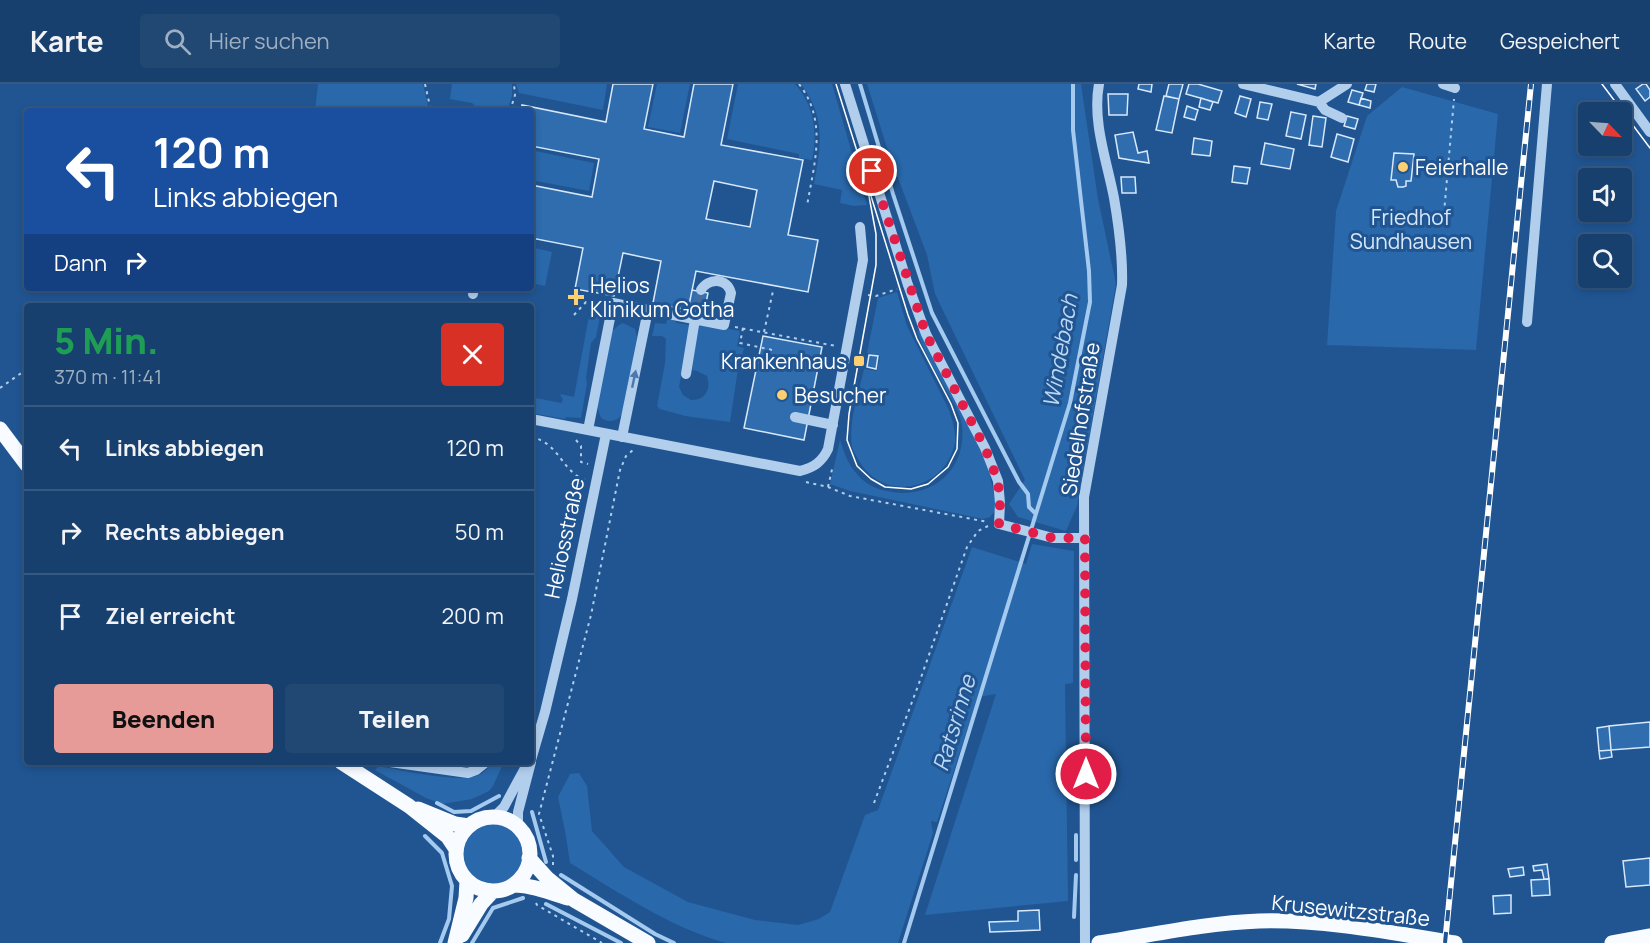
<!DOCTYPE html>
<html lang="de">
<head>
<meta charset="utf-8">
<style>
	:root { --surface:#18406e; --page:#214773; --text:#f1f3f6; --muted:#9fafc2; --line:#365981; --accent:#e69b98 }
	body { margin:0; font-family:Manrope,sans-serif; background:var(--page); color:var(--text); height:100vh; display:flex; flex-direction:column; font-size:22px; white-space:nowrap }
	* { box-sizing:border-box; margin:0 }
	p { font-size:20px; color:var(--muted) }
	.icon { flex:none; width:33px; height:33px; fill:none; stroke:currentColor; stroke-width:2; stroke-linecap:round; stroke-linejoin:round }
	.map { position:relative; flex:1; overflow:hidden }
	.sheet { position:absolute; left:24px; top:219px; width:510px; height:462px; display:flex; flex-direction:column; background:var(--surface); border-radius:6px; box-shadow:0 3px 9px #0003,0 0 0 2px var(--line) }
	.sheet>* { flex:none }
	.top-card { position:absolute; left:24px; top:24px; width:510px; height:183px; border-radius:6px; box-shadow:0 3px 9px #0003,0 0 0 2px var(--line); background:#1a4fa0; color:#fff; overflow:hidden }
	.needle { width:39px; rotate:115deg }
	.tools { position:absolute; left:1578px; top:18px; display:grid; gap:12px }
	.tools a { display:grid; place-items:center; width:54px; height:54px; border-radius:6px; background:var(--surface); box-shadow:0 3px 9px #0003,0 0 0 2px var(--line); font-size:30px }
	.pin { position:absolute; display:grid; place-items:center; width:51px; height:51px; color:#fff; margin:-26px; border:3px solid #fff; border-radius:50%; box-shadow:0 2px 6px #0007 }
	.me { position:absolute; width:66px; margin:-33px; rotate:0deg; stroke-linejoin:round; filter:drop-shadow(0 0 4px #0008) }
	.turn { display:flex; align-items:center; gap:21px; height:126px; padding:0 30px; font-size:27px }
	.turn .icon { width:78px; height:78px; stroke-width:2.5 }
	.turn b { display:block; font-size:42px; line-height:51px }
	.then { display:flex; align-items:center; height:57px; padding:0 30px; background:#0003; gap:12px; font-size:22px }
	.round { display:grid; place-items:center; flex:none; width:63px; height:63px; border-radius:6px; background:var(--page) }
	.summary { display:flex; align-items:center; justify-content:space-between; height:102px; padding:0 30px }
	h1 { font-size:36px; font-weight:800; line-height:45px; color:#1e9e55 }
	.primary-button { display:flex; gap:12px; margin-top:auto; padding:12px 30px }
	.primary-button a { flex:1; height:69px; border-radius:6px; background:var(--accent); color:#111; font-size:24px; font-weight:800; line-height:69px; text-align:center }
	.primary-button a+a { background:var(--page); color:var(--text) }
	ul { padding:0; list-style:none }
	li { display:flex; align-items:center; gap:18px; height:84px; padding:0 30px; border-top:2px solid var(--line) }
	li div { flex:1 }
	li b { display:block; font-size:22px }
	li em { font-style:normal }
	header { display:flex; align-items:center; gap:36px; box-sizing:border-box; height:84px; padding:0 30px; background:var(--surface); border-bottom:2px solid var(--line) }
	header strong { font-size:28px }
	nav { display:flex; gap:33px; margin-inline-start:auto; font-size:21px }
	.search { width:420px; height:54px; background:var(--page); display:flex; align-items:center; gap:15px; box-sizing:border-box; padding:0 21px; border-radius:6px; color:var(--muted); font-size:22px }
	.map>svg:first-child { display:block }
	.green { fill:#2968aa }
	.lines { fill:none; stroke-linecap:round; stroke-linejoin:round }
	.stream { stroke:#a5caef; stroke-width:4 }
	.building { fill:#2f6daf; stroke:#d7e8fa; stroke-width:1.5; fill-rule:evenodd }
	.minor-tunnel { stroke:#416ea2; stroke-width:10; stroke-dasharray:10 5; stroke-linecap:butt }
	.path { stroke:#b1ceed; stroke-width:2; stroke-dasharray:3 4.5; stroke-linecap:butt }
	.minor { stroke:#b1ceed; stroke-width:10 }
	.major { stroke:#f8fbff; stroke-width:15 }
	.tram { stroke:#fff; stroke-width:1.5 }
	.rail-casing { stroke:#fff; stroke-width:6 }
	.rail { stroke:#205592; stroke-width:4; stroke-dasharray:11; stroke-linecap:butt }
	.oneway { fill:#4c79ad }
	.route { stroke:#e11d48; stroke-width:10; stroke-dasharray:0 18 }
	.poi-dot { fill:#fbcf72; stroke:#205592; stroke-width:2 }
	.labels { text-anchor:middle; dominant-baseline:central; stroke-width:6; stroke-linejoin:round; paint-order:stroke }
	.poi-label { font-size:21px; fill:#fff; stroke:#205592; text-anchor:start }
	.park-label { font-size:21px; fill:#d7e8fa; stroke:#205592 }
	.street-label { font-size:21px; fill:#fff; stroke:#205592 }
	.water-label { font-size:22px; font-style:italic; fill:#bdd8f4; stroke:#205592 }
</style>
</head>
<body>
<header>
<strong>Karte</strong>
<div class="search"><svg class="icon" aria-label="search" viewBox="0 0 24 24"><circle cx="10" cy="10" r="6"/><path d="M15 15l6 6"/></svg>Hier suchen</div>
<nav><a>Karte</a><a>Route</a><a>Gespeichert</a></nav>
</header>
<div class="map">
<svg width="1650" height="859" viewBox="0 0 1650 859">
	<rect width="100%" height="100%" fill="#205592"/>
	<path class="green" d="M 318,0 L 423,0 L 429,27 L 315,27 Z
		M 452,0 L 512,0 L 512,12 L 507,27 L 480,27 L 472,19 L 450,15 Z
		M 516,0 L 607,0 L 603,26 L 519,9 Z
		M 657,0 L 690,0 L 680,49 L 648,43 Z
		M 738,0 L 795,0 C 814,21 818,49 812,76 L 799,74 L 799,70 L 727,55 Z
		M 801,0 L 832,0 L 867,121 L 854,122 L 840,119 L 842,106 L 814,100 C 821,61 826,33 801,0 Z
		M 867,0 L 1081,0 L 1098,115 L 1116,200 L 1077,422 L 1066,447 L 1018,433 L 1009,420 L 1025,396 L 935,210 L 927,171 L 889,70 Z
		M 1402,3 L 1498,30 L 1476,266 L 1327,261 L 1336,127 L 1367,32 Z
		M 535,67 L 594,79 L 589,107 L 531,96 Z
		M 531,163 L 552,168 L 545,202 L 531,199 Z
		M 897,208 L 907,242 L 949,326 C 952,335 956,347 955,358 C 946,407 882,420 858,375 C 856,371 853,367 852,363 C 848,337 859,309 864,285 L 877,287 L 880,272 L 867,269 L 878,214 Z
		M 590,226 L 601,227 L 596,253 L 591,259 L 586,294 L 587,299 L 581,334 L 566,333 L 565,335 L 531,329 L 531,313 L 561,319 L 563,316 L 560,310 L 574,313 Z
		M 668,233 L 677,239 L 691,241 L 679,303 L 683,311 L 691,316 C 706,316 711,305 707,292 L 697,287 L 692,286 L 698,239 L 740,247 L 737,262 L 744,264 L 738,285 L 730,338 L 685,332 L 660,325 L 657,322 L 665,279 L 666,255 L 662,252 L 652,252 L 655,239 L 666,240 Z
		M 623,239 L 635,245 L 637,253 L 622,330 C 617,338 609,339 601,334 L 597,323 L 612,247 L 619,241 Z
		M 921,246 L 987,380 L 996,417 L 995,427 L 990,433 L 983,435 L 850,407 L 830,400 L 840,356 C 844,368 848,380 856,389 C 864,399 875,405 887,407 C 930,417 967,387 962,342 C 960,326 948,311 941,297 C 931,281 923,265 917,247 Z
		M 1032,460 L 1074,467 L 1073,599 L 1065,600 L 1068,817 L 925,831 L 996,610 L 978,613 L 937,738 L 931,737 L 933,749 L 898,859 L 726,859 C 669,843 620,809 570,779 L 565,747 L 558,713 L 570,690 L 579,689 L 587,702 L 592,747 L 624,783 L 688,818 L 755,836 L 798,841 L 819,835 L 830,828 L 865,731 L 878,726 L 972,463 L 1026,480 Z
		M 491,678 L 504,678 L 493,702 L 489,707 L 472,715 L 442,720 L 426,714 L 375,686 L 379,682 C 401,686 460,700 479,691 C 484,689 489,684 491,678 Z
		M461 770a32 32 0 1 1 64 0a32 32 0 1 1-64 0Z"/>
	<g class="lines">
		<path class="stream" d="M 860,0 L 893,110 L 932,229 L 1019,398 L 1028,410 L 1029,423 L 1035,429
			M 437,719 L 454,728 L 471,727 L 499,712
			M 532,728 L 546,778
			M 1076,751 L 1076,776
			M 425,752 L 442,769 L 452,802 L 449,835 L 440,859
			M 561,791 L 655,850 L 674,859
			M 546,820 L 621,859
			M 1074,833 L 1076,791
			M 472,859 L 493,824 L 523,814
			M 904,859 L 1070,319 L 1090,218 L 1089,187 L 1073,46 L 1073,0"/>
	</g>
	<path class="building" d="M 613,0 L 653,0 L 644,45 L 684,53 L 694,0 L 733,0 L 721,61 L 803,76 L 788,151 L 818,156 L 808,208 L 696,187 L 688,226 L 653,219 L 661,177 L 623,169 L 614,212 L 575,205 L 583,164 L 531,154 L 531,101 L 592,113 L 599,75 L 531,62 L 531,27 L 521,27 L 522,21 L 606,38 ZM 714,97 L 757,106 L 750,143 L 706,135 Z
		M 1139,0 L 1152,0 L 1151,8 L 1138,5 Z
		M 1169,0 L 1183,0 L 1179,15 L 1166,12 Z
		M 1189,0 L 1198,0 L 1222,7 L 1218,19 L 1186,10 Z
		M 1297,0 L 1316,0 L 1315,5 Z
		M 1367,0 L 1376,0 L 1374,8 L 1365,6 Z
		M 1643,0 L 1646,0 L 1650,6 L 1650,13 L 1645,17 L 1636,5 Z
		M 1352,6 L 1363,9 L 1359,21 L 1348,18 Z
		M 1108,10 L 1128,10 L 1127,31 L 1109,31 Z
		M 1164,12 L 1179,15 L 1172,49 L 1156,46 Z
		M 1240,12 L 1251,15 L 1246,33 L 1235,29 Z
		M 1201,14 L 1213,18 L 1210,26 L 1199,23 Z
		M 1361,14 L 1371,17 L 1370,24 L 1359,21 Z
		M 1260,18 L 1272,20 L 1268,36 L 1257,34 Z
		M 1187,22 L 1198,26 L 1195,36 L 1184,33 Z
		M 1291,28 L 1306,31 L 1301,55 L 1286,52 Z
		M 1313,32 L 1326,34 L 1322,63 L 1309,61 Z
		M 1347,32 L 1358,35 L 1355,45 L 1344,42 Z
		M 1133,48 L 1138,69 L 1147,67 L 1149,79 L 1119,74 L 1115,51 Z
		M 1337,50 L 1354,55 L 1348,78 L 1331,73 Z
		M 1194,54 L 1212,57 L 1210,72 L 1192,70 Z
		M 1265,59 L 1294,65 L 1290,85 L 1261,80 Z
		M 1394,69 L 1414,70 L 1411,97 L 1406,97 L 1406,102 L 1403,103 L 1398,103 L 1396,96 L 1391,96 Z
		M 1234,82 L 1250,84 L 1247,100 L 1232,98 Z
		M 1121,93 L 1135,93 L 1136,109 L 1122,109 Z
		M 692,206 L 708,209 L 704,229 L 688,226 Z
		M 763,252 L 822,263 L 804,356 L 744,344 Z
		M 869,271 L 878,272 L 876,285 L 867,283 Z
		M 1650,638 L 1650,663 L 1611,666 L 1609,642 Z
		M 1609,642 L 1611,666 L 1599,667 L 1597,644 Z
		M 1611,666 L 1612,673 L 1600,675 L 1599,667 Z
		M 1650,774 L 1650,801 L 1626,803 L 1623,777 Z
		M 1547,780 L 1549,795 L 1544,795 L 1542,786 L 1534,787 L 1533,782 Z
		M 1523,783 L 1524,791 L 1510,793 L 1508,785 Z
		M 1549,795 L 1550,811 L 1532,812 L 1531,796 Z
		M 1511,811 L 1511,829 L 1494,830 L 1493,812 Z
		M 1039,826 L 1040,846 L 990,848 L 989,838 L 1018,837 L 1018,827 Z"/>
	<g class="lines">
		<path class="minor-tunnel" d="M 695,235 L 701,206"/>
		<path class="path" d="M 425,0 L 431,27
			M 799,0 C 828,37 814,80 807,122
			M 510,27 L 515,11 L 514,0
			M 1444,129 L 1454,15
			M 868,211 L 876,212 L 897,205
			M 574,231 L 586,218 L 601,218
			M 735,243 L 836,262
			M 743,244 L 740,259 L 772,266
			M 764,248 L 773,207
			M 0,304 L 27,285
			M 531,353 C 560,359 561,387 585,396
			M 576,356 L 581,362 L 581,378 L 588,380
			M 806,398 L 828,403 L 850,412 L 988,438
			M 828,403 L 833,381
			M 874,719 L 918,602 L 967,463 L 978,447 L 988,442
			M 553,781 L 553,772 L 539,730 L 591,531 L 620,386 L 626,372 L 633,366
			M 536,819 L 537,821 L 602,859"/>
		<path class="minor" d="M 845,0 L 908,201 L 926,250 L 985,364 L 998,397 L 1000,419 L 999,440 L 1053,454 L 1085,454
			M 1243,0 L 1319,18 L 1347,0
			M 1443,0 L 1455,4
			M 1615,0 L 1650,48
			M 1319,18 L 1325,26 L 1342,34
			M 473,210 L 474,204
			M 648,226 L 724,241 L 731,209 C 727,193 708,194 701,206
			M 1527,238 L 1547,0
			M 686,290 L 695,235
			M 795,333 L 833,341
			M 531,335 L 800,387 C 814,383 822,378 828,365 L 863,176 L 860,143
			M 588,346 L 613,219 L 648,226 L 622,353
			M 531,676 L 545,628 L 572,515 L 606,350
			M 390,678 L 468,689 L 476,686 L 486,678
			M 494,733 L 504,723 L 525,684
			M 518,743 L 518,728 L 531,678
			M 1085,859 L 1084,413 L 1122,201 C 1123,172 1119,143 1114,114 C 1107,77 1092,38 1099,0"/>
		<path class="major" d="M 0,345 L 27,381
			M 341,678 L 409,722 L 448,753 L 456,765
			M 418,725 L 455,740 L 469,742
			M456 770a37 37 0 1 1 74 0a37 37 0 1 1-74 0Z
			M 529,774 L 547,794 L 574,816 L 648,859
			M 514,801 C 533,801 550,809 568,814
			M 462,851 L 481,820 L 493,807
			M 455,859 L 466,814 L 467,797
			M 1099,859 C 1152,851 1206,839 1259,837 C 1321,835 1394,849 1455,859
			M 1612,859 L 1650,852"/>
		<path class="tram" d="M 836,0 L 866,96 L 908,231 L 917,255 L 951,320 L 958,339 L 957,365 L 948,383 L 928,400 L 911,405 L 885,403 L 871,395 L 857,382 L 847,356 L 849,330 L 876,181 L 876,150 L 866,96
			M 1602,0 L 1650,64"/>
		<g class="rail-casing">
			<path id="rail" d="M 1445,859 L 1531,0"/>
		</g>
		<use href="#rail" class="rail"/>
	</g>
	<defs><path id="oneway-solid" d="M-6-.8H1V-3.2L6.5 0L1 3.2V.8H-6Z" transform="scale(1.5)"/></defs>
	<use class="oneway" href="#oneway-solid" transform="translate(634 295) rotate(-78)"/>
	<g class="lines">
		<path class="route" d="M 872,87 L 926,250 L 985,364 L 998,397 L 1000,419 L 999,440 L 1053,454 L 1085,454 L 1086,690"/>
	</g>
	<g class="poi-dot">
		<circle cx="1403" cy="83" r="6"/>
		<path d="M573 204h6v6h6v6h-6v6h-6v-6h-6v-6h6z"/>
		<rect x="853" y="271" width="12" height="12" rx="3"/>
		<circle cx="782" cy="311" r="6"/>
	</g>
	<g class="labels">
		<g class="poi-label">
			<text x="1415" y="83">Feierhalle</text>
			<text x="590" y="201">Helios<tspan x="590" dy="24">Klinikum Gotha</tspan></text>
			<text x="847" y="277" text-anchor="end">Krankenhaus</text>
			<text x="794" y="311">Besucher</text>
		</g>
		<g class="park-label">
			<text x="1411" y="133">Friedhof<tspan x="1411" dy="24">Sundhausen</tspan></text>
		</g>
		<g class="street-label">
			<text transform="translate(1080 335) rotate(-81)">Siedelhofstraße</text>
			<text transform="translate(564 454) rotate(-78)">Heliosstraße</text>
			<text transform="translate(1351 826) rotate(6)">Krusewitzstraße</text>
		</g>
		<g class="water-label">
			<text transform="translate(1060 267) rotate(-80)">Windebach</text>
			<text transform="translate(954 639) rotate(-73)">Ratsrinne</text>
		</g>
	</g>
</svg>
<div class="tools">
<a><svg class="needle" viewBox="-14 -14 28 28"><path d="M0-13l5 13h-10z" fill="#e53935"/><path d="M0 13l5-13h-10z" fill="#9fafc2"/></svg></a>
<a><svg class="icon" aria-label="sound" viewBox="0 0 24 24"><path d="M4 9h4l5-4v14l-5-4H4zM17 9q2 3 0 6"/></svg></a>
<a><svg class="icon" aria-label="search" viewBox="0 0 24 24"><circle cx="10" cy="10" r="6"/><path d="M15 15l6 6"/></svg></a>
</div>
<div class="pin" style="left:872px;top:87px;background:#d93025"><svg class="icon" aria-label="arrive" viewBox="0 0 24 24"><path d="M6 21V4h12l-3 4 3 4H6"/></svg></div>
<svg class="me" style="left:1086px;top:690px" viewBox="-20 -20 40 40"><circle r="17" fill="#e11d48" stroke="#fff" stroke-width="3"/><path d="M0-11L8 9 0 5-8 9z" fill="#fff"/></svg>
<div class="top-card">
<div class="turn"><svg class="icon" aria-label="left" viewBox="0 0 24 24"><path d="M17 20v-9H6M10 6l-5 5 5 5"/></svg><div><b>120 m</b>Links abbiegen</div></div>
<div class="then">Dann<svg class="icon" aria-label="right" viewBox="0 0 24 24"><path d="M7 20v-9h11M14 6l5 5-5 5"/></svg></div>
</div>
<section class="sheet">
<div class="summary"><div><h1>5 Min.</h1><p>370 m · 11:41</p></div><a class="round" style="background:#d93025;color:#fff"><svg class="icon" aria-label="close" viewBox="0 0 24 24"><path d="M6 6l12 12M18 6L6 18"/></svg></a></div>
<ul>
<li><svg class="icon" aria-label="left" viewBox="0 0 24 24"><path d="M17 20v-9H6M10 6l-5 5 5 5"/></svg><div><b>Links abbiegen</b></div><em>120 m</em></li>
<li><svg class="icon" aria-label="right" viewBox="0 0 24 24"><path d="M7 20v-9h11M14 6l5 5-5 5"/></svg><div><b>Rechts abbiegen</b></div><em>50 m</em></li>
<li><svg class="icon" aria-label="arrive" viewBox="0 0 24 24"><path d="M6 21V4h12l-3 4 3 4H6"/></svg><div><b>Ziel erreicht</b></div><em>200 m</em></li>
</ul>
<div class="primary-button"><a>Beenden</a><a>Teilen</a></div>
</section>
</div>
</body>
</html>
